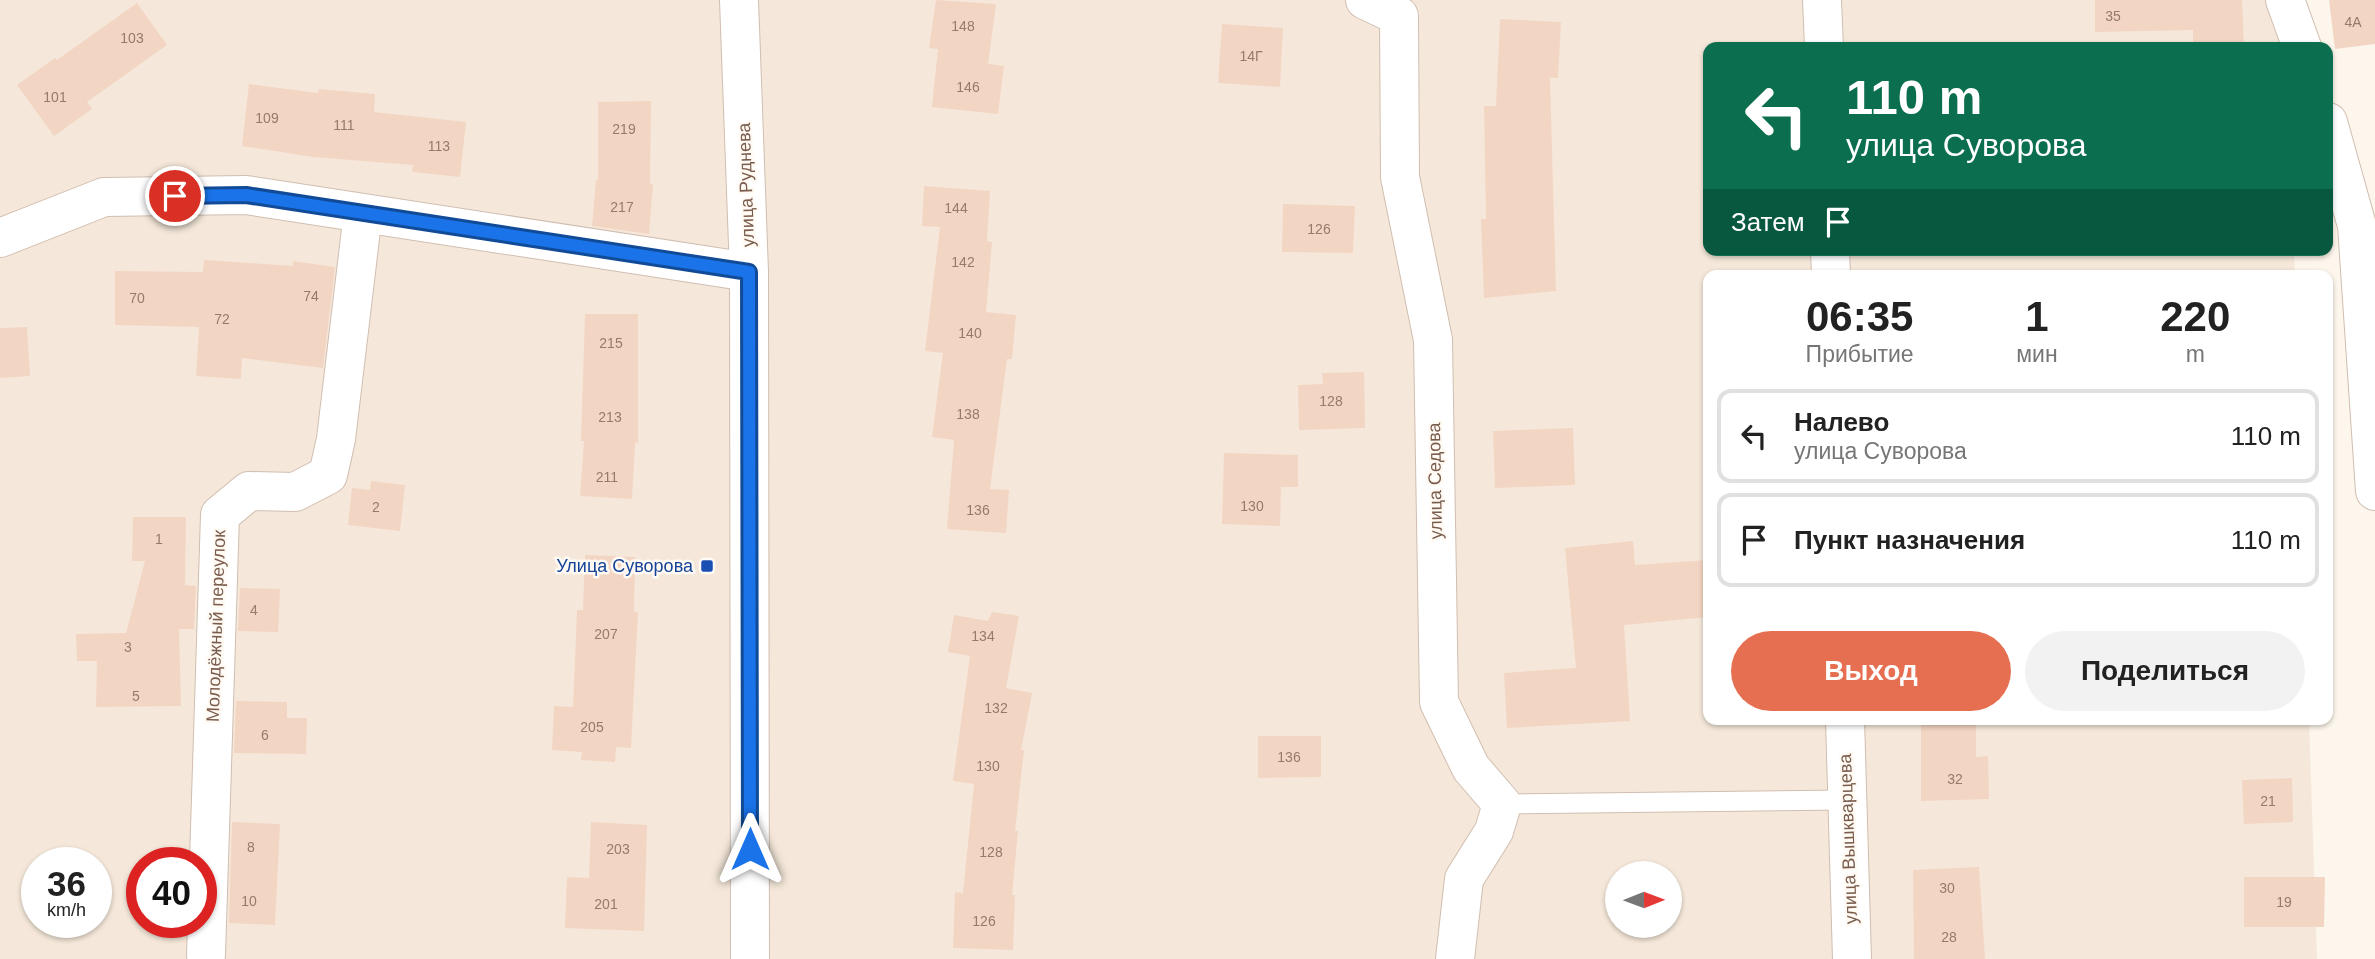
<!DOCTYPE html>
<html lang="ru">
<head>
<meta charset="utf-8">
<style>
	:root { --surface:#fff; --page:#f2f2f2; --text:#222; --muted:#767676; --line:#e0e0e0; --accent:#e76f51 }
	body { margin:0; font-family:Arial,sans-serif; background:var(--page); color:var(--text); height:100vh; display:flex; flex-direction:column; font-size:26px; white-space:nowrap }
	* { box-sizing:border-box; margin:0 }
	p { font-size:23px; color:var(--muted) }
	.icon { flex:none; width:38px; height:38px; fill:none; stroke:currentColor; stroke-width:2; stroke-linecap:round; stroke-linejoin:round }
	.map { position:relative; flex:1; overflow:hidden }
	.sheet { position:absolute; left:1703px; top:270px; width:630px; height:455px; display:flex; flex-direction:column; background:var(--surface); border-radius:14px; box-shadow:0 2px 5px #0004 }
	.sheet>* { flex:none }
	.banner { position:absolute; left:1703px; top:42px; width:630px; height:214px; border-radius:14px; box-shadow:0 2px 5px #0004; background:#0b6e4f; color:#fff; overflow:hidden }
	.needle { width:46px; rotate:89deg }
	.buttons { position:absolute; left:1605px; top:861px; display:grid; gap:14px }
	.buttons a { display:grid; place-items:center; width:77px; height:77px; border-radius:50%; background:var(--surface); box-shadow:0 2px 5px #0004; font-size:35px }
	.speed { position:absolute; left:21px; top:847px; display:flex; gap:14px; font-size:35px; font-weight:700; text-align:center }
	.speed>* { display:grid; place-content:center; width:91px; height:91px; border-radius:50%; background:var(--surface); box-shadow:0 2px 5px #0004; line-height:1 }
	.speed small { font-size:18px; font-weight:400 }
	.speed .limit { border:10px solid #d22; background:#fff; color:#111 }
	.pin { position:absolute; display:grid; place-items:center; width:60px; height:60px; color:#fff; margin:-30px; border:4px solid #fff; border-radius:50%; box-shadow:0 2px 7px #0007 }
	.me { position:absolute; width:77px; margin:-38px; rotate:0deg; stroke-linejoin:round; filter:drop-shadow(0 0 5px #0008) }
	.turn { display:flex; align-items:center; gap:24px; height:147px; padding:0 28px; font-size:32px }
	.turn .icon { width:91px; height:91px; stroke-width:2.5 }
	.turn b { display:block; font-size:49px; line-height:60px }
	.then { display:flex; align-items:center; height:66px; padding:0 28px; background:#0003; gap:14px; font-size:26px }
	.eta { display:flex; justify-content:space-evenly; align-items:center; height:119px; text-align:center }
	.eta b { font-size:42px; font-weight:800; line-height:49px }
	.primary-button { display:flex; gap:14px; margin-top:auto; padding:14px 28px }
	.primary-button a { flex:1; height:80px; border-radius:42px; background:var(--accent); color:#fff; font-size:28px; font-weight:800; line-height:80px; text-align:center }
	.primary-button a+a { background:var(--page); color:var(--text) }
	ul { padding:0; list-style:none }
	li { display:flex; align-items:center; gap:21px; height:94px; margin:0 14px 10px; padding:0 14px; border:4px solid var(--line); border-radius:14px }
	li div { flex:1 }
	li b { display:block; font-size:26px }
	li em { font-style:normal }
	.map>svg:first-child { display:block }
	.residential { fill:#f5e8da; fill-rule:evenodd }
	.building { fill:#f3d5c3 }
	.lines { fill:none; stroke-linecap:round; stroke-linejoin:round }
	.service-casing { stroke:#d1beb0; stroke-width:21 }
	.minor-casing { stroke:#d1beb0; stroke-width:40 }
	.tertiary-casing { stroke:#d1beb0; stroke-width:40 }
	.service { stroke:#fff; stroke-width:19 }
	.minor { stroke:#fff; stroke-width:38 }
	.tertiary { stroke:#fff; stroke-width:38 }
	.route-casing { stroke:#114b97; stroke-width:18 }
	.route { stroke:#1a73e8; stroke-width:12 }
	.transit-dot { fill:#1a4fb4; stroke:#fffaf3; stroke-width:2.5 }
	.labels { text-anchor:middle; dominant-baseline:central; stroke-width:5; stroke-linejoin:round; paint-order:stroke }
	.number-label { font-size:14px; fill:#987a6a }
	.street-label { font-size:18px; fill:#7a5c4d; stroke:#fffaf3 }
	.transit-label { font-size:18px; fill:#164399; stroke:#fffaf3; text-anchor:end }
</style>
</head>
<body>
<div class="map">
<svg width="2375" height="959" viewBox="0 0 2375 959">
	<rect width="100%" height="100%" fill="#fdf6ec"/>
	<path class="residential" d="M 0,0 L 2286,0 L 2288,47 L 1708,47 L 1708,250 L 2294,250 L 2295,275 L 1708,275 L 1708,719 L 2309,719 L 2317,959 L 0,959 ZM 37,863 L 96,863 L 96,922 L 37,922 ZM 142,863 L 201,863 L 201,922 L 142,922 ZM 1617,873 L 1670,873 L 1670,926 L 1617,926 Z"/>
	<path class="building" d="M 936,0 L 996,4 L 988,64 L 1004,66 L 998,114 L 932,107 L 938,49 L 929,48 Z
		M 2095,0 L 2242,0 L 2244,47 L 2193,47 L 2193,30 L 2095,32 Z
		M 2329,0 L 2375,0 L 2375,44 L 2335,49 Z
		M 137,3 L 167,45 L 87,102 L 92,109 L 54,136 L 17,85 L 55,58 L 57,60 Z
		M 1500,19 L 1561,22 L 1558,78 L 1550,78 L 1556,291 L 1484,298 L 1481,219 L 1486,219 L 1484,106 L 1496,106 Z
		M 1222,24 L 1283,28 L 1280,87 L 1218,83 Z
		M 249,84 L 318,93 L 319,89 L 375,94 L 374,112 L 466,122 L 460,177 L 412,172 L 413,165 L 313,157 L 242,146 Z
		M 651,101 L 650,184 L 653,184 L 649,234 L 592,226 L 596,180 L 598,180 L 598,102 Z
		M 924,186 L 990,191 L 987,241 L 992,242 L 986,312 L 1016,315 L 1012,359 L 1007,359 L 990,489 L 1009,490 L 1006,533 L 947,529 L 954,440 L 932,437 L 943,353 L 925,351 L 940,227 L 922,226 Z
		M 1283,204 L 1355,206 L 1353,253 L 1282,252 Z
		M 204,260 L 293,266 L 293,261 L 335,267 L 323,368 L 242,358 L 241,379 L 196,376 L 199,327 L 115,325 L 115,271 L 203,272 Z
		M 585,314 L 638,314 L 638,443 L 635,442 L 632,499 L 580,496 L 584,441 L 581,441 Z
		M 27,327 L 30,376 L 0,378 L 0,328 Z
		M 1364,372 L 1365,428 L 1299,430 L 1298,385 L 1323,384 L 1322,373 Z
		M 1573,428 L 1575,485 L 1495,488 L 1493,431 Z
		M 1224,453 L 1298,455 L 1298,487 L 1281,487 L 1280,526 L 1222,524 Z
		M 371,481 L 405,485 L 400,531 L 348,525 L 352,488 L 370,490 Z
		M 133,517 L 186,517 L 185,585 L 196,586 L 194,629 L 179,629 L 181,706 L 96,707 L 97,661 L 77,661 L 76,634 L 126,633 L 145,561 L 132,561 Z
		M 1633,541 L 1635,565 L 1708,560 L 1708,617 L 1624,625 L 1630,721 L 1507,728 L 1504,673 L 1576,668 L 1565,548 Z
		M 585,555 L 635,557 L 634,612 L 638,612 L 631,748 L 616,747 L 615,762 L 581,760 L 582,752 L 552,750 L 554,706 L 573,707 L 577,610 L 583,610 Z
		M 240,588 L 280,589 L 278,632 L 238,631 Z
		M 992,612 L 1019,616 L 1006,688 L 1032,693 L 1021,750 L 1024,750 L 1015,831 L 1018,831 L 1012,895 L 1015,895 L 1013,950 L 953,948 L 955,892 L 963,893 L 974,784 L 953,781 L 970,656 L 948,652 L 954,615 L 988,621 Z
		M 236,701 L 287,702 L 287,718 L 307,718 L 306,754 L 234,753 Z
		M 1921,719 L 1976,719 L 1976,757 L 1988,756 L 1989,799 L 1921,801 Z
		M 1258,736 L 1321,736 L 1321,777 L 1258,778 Z
		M 2292,778 L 2293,822 L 2244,824 L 2242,780 Z
		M 232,822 L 280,824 L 275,925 L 229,923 Z
		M 591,822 L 647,825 L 644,931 L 565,928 L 567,877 L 589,878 Z
		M 1979,867 L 1985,959 L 1914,959 L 1913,870 Z
		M 2244,877 L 2325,877 L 2324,927 L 2244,927 Z"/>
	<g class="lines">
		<g class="service-casing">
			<path id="service" d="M 1502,804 L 1847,800"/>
		</g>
		<g class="minor-casing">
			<path id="minor" d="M 1365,0 L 1399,16 L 1400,177 L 1433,340 L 1439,702 L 1471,768 L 1502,804 L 1494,831 L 1464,879 L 1455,959
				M 1822,0 L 1824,47
				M 2285,0 L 2302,47
				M 2328,122 L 2357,226 L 2375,491
				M 0,238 L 104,197 L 246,195 L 749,272
				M 1830,250 L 1831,275
				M 1845,719 L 1852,959
				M 206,955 L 220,515 L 249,491 L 295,492 L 328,475 L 336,439 L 363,213"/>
		</g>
		<g class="tertiary-casing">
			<path id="tertiary" d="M 739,0 L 749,272 L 750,959"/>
		</g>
		<use href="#service" class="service"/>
		<use href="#minor" class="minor"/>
		<use href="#tertiary" class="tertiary"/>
	</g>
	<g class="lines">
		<g class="route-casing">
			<path id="route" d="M 175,196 L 246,195 L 749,272 L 750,849"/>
		</g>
		<use href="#route" class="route"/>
	</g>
	<rect class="transit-dot" x="700" y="559" width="14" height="14" rx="3.5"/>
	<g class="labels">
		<g class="number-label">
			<text x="2113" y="16">35</text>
			<text x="2353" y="22">4А</text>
			<text x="963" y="26">148</text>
			<text x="132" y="38">103</text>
			<text x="1251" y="56">14Г</text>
			<text x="968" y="87">146</text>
			<text x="55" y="97">101</text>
			<text x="267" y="118">109</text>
			<text x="344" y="125">111</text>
			<text x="624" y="129">219</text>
			<text x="439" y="146">113</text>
			<text x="622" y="207">217</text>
			<text x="956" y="208">144</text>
			<text x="1319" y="229">126</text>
			<text x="963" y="262">142</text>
			<text x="311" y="296">74</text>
			<text x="137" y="298">70</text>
			<text x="222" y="319">72</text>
			<text x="970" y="333">140</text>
			<text x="611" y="343">215</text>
			<text x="1331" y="401">128</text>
			<text x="968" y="414">138</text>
			<text x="610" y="417">213</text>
			<text x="607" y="477">211</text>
			<text x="1252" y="506">130</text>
			<text x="376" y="507">2</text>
			<text x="978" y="510">136</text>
			<text x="159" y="539">1</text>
			<text x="254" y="610">4</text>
			<text x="606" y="634">207</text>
			<text x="983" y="636">134</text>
			<text x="128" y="647">3</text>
			<text x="136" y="696">5</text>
			<text x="996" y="708">132</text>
			<text x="592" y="727">205</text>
			<text x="265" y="735">6</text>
			<text x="1289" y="757">136</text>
			<text x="988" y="766">130</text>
			<text x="1955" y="779">32</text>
			<text x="2268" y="801">21</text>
			<text x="251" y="847">8</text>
			<text x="618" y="849">203</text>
			<text x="991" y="852">128</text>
			<text x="1947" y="888">30</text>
			<text x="249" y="901">10</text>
			<text x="2284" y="902">19</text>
			<text x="606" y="904">201</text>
			<text x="984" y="921">126</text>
			<text x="1949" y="937">28</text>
		</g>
		<g class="street-label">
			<text transform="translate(746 185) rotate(-92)">улица Руднева</text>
			<text transform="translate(1435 481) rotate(-91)">улица Седова</text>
			<text transform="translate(216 626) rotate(-88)">Молодёжный переулок</text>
			<text transform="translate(1848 839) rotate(-92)">улица Вышкварцева</text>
		</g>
		<g class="transit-label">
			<text x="693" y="566">Улица Суворова</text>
		</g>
	</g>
</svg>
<div class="buttons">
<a><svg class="needle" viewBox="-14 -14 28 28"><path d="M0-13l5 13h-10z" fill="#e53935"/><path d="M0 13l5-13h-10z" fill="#767676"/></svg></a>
</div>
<div class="speed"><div>36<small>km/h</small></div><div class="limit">40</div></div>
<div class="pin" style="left:175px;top:196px;background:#d93025"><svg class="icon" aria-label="arrive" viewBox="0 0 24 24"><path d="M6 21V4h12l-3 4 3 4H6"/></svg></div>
<svg class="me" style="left:750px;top:849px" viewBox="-20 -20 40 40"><path d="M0-17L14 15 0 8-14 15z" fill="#1a73e8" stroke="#fff" stroke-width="4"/></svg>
<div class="banner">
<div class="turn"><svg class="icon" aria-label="left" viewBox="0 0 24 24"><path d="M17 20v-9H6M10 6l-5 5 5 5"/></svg><div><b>110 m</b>улица Суворова</div></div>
<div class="then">Затем<svg class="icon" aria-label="arrive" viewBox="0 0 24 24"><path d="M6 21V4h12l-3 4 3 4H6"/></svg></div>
</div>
<section class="sheet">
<div class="eta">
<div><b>06:35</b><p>Прибытие</p></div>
<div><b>1</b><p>мин</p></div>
<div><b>220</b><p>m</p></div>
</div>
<ul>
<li><svg class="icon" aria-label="left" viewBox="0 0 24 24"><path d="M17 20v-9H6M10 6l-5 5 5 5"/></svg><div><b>Налево</b><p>улица Суворова</p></div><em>110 m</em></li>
<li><svg class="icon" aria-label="arrive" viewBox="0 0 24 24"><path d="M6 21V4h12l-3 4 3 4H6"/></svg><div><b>Пункт назначения</b></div><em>110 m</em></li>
</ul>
<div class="primary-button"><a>Выход</a><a>Поделиться</a></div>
</section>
</div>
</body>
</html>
